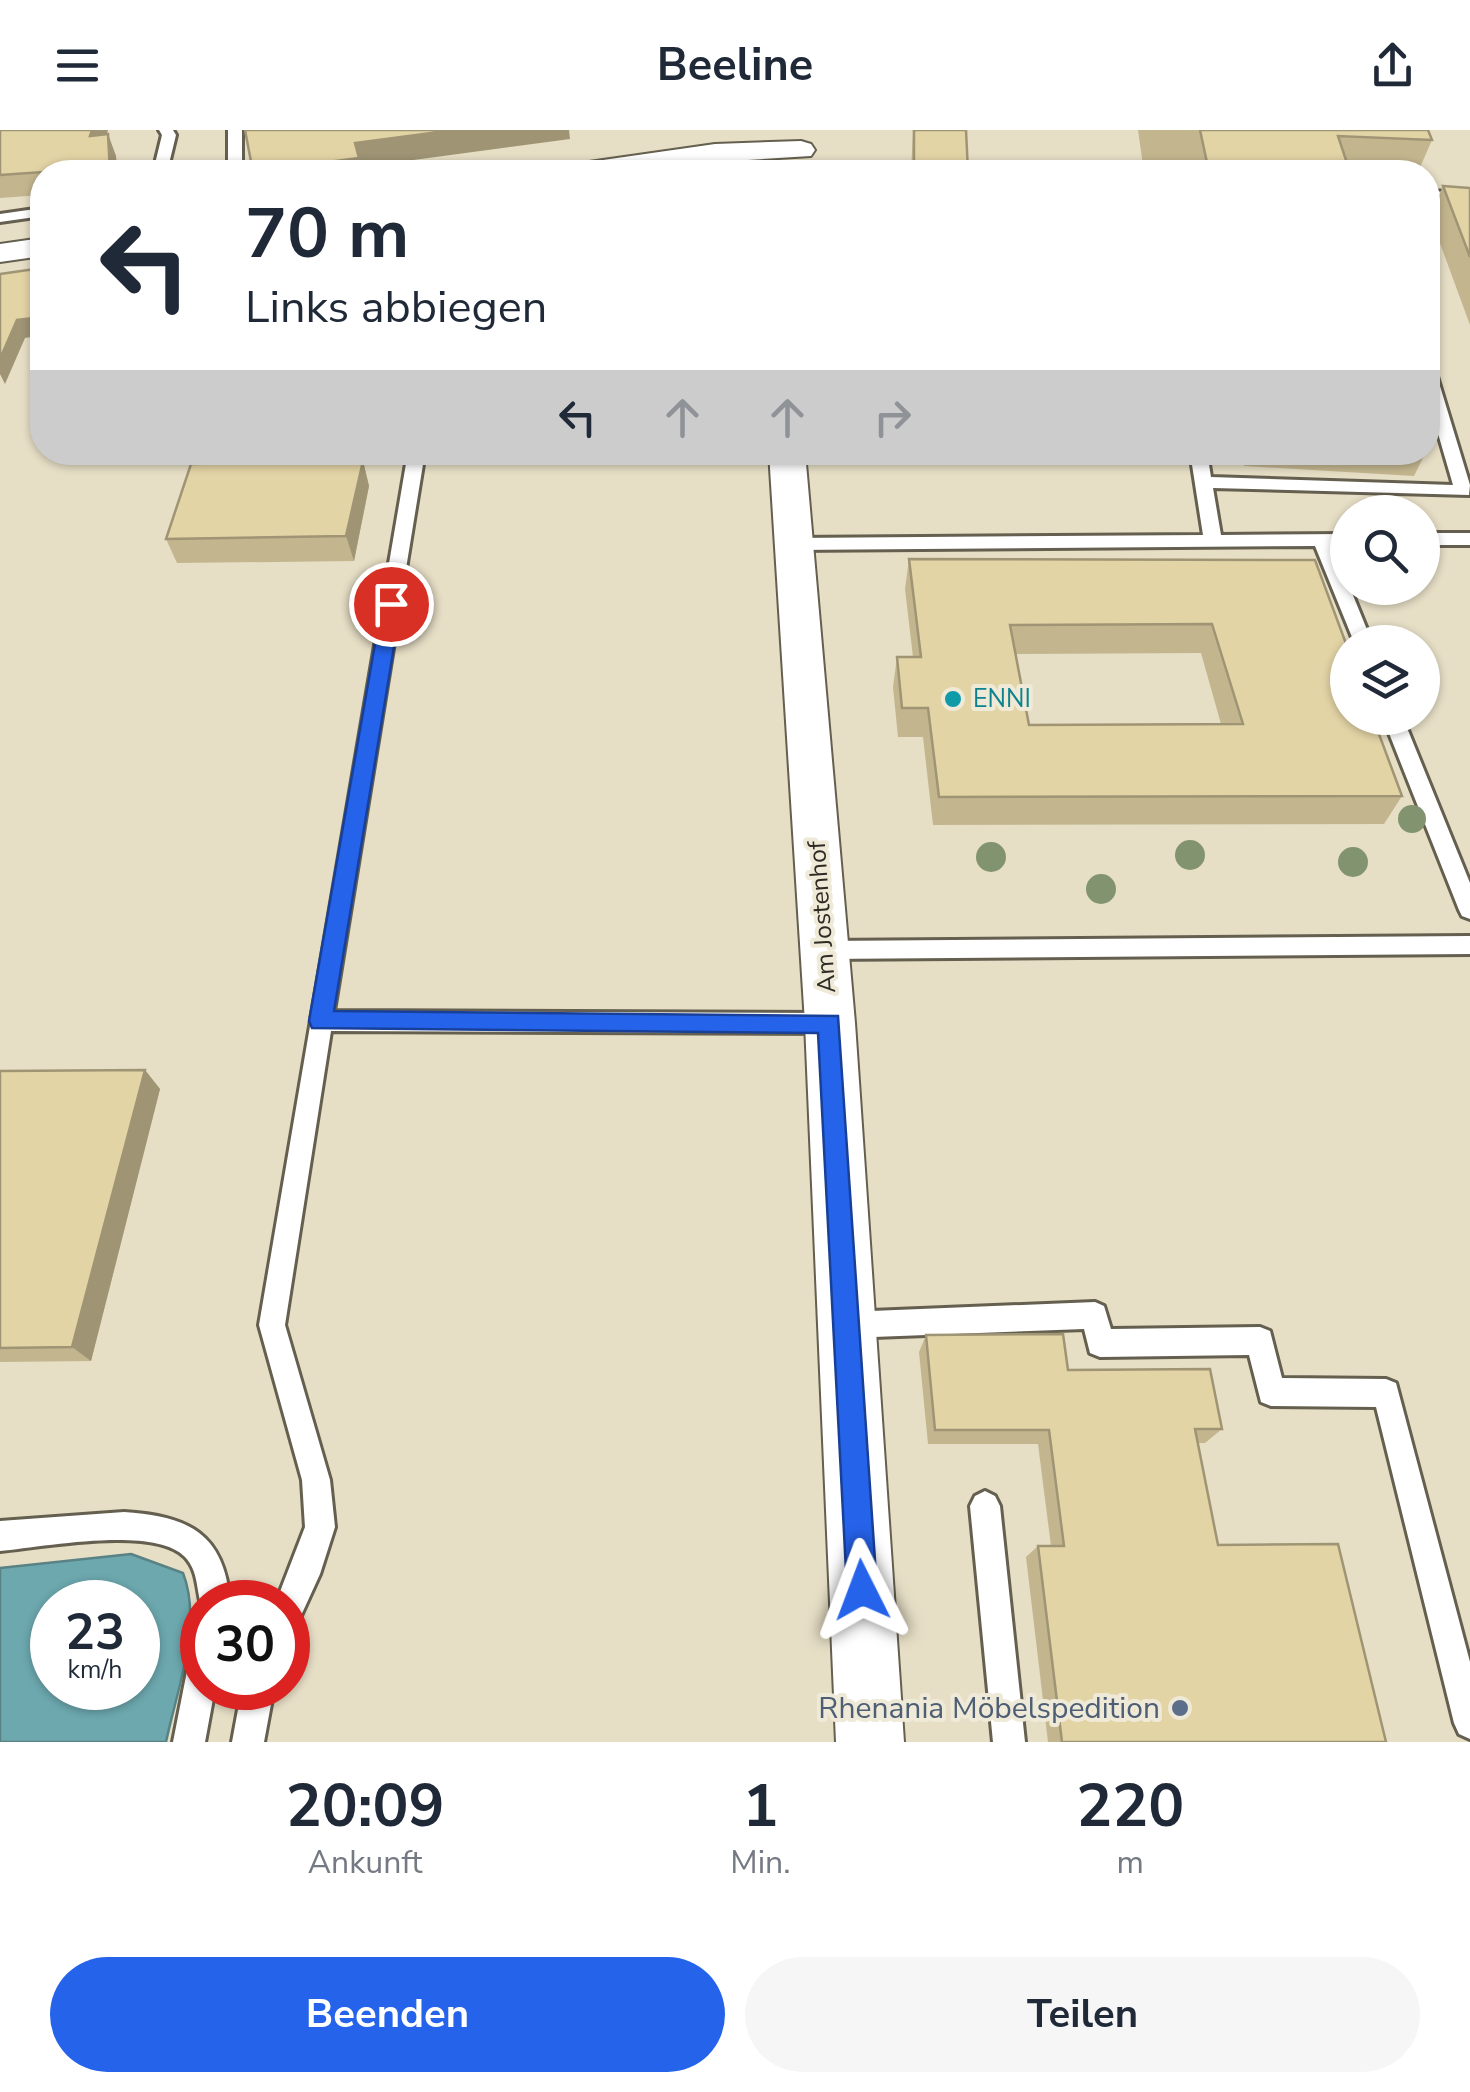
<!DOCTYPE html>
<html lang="de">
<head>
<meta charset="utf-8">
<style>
	:root { --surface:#fff; --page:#f6f6f7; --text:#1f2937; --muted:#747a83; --accent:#2563eb }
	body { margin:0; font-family:"Nunito Sans",sans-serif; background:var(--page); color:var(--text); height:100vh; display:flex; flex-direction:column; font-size:38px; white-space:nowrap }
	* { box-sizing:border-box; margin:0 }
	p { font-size:32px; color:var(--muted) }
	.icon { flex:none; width:55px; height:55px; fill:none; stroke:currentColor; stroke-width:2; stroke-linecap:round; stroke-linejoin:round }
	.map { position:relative; height:1612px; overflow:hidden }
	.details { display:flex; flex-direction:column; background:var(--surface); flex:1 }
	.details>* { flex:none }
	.guide { position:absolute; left:30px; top:30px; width:1410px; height:305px; border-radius:40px; box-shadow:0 2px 8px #0004; background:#fff; color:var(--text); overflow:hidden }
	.controls { position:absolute; left:1330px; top:365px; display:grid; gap:20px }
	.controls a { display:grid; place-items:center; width:110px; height:110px; border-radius:50%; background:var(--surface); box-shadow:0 2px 8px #0004; font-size:50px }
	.speed { position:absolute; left:30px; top:1450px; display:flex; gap:20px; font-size:50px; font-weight:700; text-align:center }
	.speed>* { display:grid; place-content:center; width:130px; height:130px; border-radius:50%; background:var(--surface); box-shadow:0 2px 8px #0004; line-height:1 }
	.speed small { font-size:25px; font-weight:400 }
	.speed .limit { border:15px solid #d22; background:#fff; color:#111 }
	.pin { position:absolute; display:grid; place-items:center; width:85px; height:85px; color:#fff; margin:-42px; border:5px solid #fff; border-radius:50%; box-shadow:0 2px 10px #0007 }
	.me { position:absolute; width:110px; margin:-55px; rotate:357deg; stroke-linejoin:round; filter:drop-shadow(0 0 8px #0008) }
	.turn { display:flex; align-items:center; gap:35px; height:210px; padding:0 50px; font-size:45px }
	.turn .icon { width:130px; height:130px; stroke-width:2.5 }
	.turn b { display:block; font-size:70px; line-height:85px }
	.lanes { display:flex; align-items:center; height:95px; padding:0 50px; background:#0003; justify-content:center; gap:50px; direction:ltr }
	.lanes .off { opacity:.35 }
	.eta { display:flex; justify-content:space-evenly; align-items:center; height:170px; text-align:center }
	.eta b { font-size:60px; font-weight:700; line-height:70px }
	.button { display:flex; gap:20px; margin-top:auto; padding:20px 50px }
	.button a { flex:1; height:115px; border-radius:60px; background:var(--accent); color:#fff; font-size:40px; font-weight:700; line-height:115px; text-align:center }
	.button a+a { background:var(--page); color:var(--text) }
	header { display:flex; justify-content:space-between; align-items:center; height:130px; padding:0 50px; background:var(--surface); font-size:45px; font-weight:700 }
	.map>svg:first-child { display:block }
	.built { fill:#e6dec5; fill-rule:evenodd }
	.water { fill:#6ca8ae; stroke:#598285; stroke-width:2.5; fill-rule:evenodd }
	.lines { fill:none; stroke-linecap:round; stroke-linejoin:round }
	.lane-casing { stroke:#645f4f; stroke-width:6 }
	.street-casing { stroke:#645f4f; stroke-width:4 }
	.lane { fill:#fff; fill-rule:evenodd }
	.street { fill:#fff; fill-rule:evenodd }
	.tree { fill:#81946f }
	.wall { fill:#c3b68f; fill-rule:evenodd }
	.shaded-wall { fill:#9f9474 }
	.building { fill:#e3d4a6; stroke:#9f9474; stroke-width:2.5; fill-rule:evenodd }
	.route { fill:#2563eb; stroke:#184099; stroke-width:2.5 }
	.culture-dot { fill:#0f9aa8; stroke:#efe9d7; stroke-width:4 }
	.service-dot { fill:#5c6f8a; stroke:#efe9d7; stroke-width:4 }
	.labels { text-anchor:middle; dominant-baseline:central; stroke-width:8; stroke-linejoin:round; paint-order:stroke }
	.culture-label { font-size:25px; fill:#0d838f; stroke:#efe9d7; text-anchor:start }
	.street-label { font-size:25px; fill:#2d2b24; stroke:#efe9d7 }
	.near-service-label { font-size:30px; fill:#4e5e75; stroke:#efe9d7; text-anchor:end }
</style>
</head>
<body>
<header><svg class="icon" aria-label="menu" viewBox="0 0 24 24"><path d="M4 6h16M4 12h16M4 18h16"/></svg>Beeline<svg class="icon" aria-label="share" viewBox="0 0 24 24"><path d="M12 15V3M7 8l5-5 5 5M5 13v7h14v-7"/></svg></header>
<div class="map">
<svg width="1470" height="1612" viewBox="0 0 1470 1612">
	<rect width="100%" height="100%" fill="#efe9d7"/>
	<path class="built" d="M 0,0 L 1470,0 L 1470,1612 L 0,1612 ZM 42,42 L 1428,42 L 1428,322 L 42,322 ZM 1348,382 L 1422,382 L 1422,458 L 1348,458 ZM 1348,512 L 1422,512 L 1422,588 L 1348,588 ZM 52,1472 L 138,1472 L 138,1558 L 52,1558 ZM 202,1472 L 288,1472 L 288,1558 L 202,1558 Z"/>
	<path class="water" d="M 131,1424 L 183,1443 C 203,1494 177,1559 166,1612 L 0,1612 L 0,1438 ZM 52,1472 L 138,1472 L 138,1558 L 52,1558 Z"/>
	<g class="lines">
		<g class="lane-casing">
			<path id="lane" d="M 159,0 L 173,0 L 176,5 L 167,42 L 153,42 L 162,5 Z
				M 228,0 L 242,0 L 242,42 L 228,42 Z
				M 1428,61 L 1470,63 L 1470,71 L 1428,69 Z
				M 42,78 L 42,86 L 0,92 L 0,84 Z
				M 1428,238 L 1436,243 L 1470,355 L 1469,365 L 1213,358 L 1221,405 L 1348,404 L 1348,416 L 1333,416 L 1372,512 L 1354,512 L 1315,416 L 793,420 L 784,414 L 793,408 L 1203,405 L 1190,322 L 1207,322 L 1211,347 L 1453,355 L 1428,269 Z
				M 408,322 L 425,322 L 334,881 L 830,883 L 838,886 L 842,893 L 838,900 L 830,903 L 331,901 L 285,1195 L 330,1350 L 335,1397 L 320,1444 L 299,1490 L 288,1494 L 288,1472 L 276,1472 L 305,1397 L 302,1350 L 259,1195 Z
				M 1422,403 L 1470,403 L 1470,415 L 1422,415 Z
				M 1383,588 L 1403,588 L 1470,753 L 1470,789 L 1462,786 L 1459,780 Z
				M 1470,806 L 1470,824 L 824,829 L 816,827 L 813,820 L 816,813 L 824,811 Z
				M 1095,1172 L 1104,1176 L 1111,1199 L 1260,1197 L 1270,1201 L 1282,1248 L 1386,1249 L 1396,1253 L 1470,1532 L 1470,1609 L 1459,1604 L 1454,1593 L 1376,1277 L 1271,1276 L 1261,1272 L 1249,1225 L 1100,1227 L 1090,1223 L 1084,1199 L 847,1208 L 837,1204 L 834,1195 L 837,1186 L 847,1182 Z
				M 985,1361 L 995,1366 L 1000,1376 L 1025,1612 L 993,1612 L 970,1376 L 975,1366 Z
				M 124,1382 C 188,1386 224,1403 230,1472 L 202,1472 L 202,1478 C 196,1460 199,1442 185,1427 C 155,1395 42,1417 0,1421 L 0,1391 Z
				M 202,1526 L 202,1558 L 215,1558 L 205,1612 L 173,1612 L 187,1541 L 191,1530 Z
				M 242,1558 L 274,1558 L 264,1612 L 232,1612 Z"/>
		</g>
		<g class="street-casing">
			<path id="street" d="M 801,11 L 811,14 L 815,20 L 811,26 L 715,32 L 639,42 L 568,42 L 572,36 L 582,33 L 715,14 Z
				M 42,108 L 42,126 L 0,132 L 0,114 Z
				M 769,322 L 805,322 L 855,893 L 904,1612 L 836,1612 L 805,893 Z"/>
		</g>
		<use href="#lane" class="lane"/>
		<use href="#street" class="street"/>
	</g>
	<g class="tree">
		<circle cx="1412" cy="689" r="14"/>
		<circle cx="1190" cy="725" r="15"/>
		<circle cx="991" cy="727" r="15"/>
		<circle cx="1353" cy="732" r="15"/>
		<circle cx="1101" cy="759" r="15"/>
	</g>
	<path class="wall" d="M 0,0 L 107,4 L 116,26 L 117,42 L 42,42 L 42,65 L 0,68 Z
		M 913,0 L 966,0 L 968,42 L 911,42 Z
		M 1138,0 L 1428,0 L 1432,10 L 1418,42 L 1191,42 L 1190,37 L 1143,35 Z
		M 1443,56 L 1470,58 L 1470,195 L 1430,86 Z
		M 1428,288 L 1434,307 L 1428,319 Z
		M 1242,322 L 1426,322 L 1414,346 L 1244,336 Z
		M 363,331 L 369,356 L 354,431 L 177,433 L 166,409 Z
		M 909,429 L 1315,430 L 1402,666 L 1384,694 L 933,695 L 923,607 L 898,607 L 893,557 L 897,527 L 913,527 L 905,459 ZM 1201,523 L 1221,594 L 1029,595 L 1016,524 Z
		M 145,940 L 160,959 L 91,1231 L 0,1232 L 0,941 Z
		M 926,1205 L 1068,1240 L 1222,1299 L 1205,1313 L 1198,1313 L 1218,1415 L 1386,1612 L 1048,1612 L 1026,1427 L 1038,1416 L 1051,1416 L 1038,1314 L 928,1314 L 919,1222 Z"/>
	<path class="shaded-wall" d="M 92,0 L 108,0 L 98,27 L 90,6 Z
		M 454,0 L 569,0 L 570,9 L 361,37 L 362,42 L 253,42 L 355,13 Z
		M 108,4 L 116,26 L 117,42 L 110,42 Z
		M 42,187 L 42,205 L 25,208 L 5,254 L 0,244 L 0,229 L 17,190 Z
		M 363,331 L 369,356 L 354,431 L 346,406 Z
		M 145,940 L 160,959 L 91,1231 L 72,1217 Z"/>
	<path class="building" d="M 0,0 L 92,0 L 90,6 L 108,4 L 110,42 L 72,42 L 72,40 L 0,45 Z
		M 245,0 L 454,0 L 355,13 L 359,28 L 253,42 Z
		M 914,0 L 966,0 L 968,42 L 914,42 Z
		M 1200,0 L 1428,0 L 1432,10 L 1338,6 L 1350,42 L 1209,42 Z
		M 616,34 L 636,42 L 584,42 Z
		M 1443,56 L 1470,58 L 1470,127 Z
		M 42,138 L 42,187 L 17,190 L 0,229 L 0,144 Z
		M 1428,288 L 1434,307 L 1428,306 Z
		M 363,331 L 346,406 L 166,409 L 191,334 Z
		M 909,429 L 1315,430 L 1348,519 L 1348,588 L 1373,588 L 1402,666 L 939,667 L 928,578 L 902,578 L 897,527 L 921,527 ZM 1212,494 L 1243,594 L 1029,595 L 1010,495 Z
		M 145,940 L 72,1217 L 0,1218 L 0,941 Z
		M 1063,1204 L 1068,1240 L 1210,1239 L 1222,1299 L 1195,1299 L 1218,1415 L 1338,1414 L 1386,1612 L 1062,1612 L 1038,1416 L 1064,1416 L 1049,1300 L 935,1300 L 926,1205 Z"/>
	<path class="route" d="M 391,467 L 401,474 L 334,881 L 838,886 L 877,1460 L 872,1471 L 862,1475 L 851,1471 L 847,1460 L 818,903 L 312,898 L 309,891 L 382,474 Z"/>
	<circle class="culture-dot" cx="953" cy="569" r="10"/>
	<circle class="service-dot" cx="1180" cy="1578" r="10"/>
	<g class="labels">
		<g class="culture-label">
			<text x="973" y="569">ENNI</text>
		</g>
		<g class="street-label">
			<text transform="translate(822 787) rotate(-94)">Am Jostenhof</text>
		</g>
		<g class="near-service-label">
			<text x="1160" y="1578">Rhenania Möbelspedition</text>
		</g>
	</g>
</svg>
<div class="controls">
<a><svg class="icon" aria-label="search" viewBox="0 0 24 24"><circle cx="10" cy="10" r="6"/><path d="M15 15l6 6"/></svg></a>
<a><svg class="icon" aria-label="layers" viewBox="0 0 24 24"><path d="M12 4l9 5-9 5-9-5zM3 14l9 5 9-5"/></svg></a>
</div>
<div class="speed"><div>23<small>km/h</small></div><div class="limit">30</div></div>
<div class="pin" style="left:391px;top:474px;background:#d93025"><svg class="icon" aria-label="arrive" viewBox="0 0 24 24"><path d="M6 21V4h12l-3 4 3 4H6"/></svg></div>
<svg class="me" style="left:862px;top:1460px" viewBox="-20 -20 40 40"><path d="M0-17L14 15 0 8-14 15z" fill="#2563eb" stroke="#fff" stroke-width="4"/></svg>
<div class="guide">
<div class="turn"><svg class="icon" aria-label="left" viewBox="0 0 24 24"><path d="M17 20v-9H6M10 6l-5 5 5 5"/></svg><div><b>70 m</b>Links abbiegen</div></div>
<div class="lanes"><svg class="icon" aria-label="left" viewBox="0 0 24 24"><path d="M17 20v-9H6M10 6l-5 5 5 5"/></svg><svg class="icon off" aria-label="ahead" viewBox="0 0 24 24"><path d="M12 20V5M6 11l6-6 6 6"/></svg><svg class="icon off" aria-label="ahead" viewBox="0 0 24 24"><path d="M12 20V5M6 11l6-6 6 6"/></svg><svg class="icon off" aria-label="right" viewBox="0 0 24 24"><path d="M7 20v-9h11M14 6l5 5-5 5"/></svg></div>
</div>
</div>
<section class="details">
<div class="eta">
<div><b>20:09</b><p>Ankunft</p></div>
<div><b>1</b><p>Min.</p></div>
<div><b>220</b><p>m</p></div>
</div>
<div class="button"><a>Beenden</a><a>Teilen</a></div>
</section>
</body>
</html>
